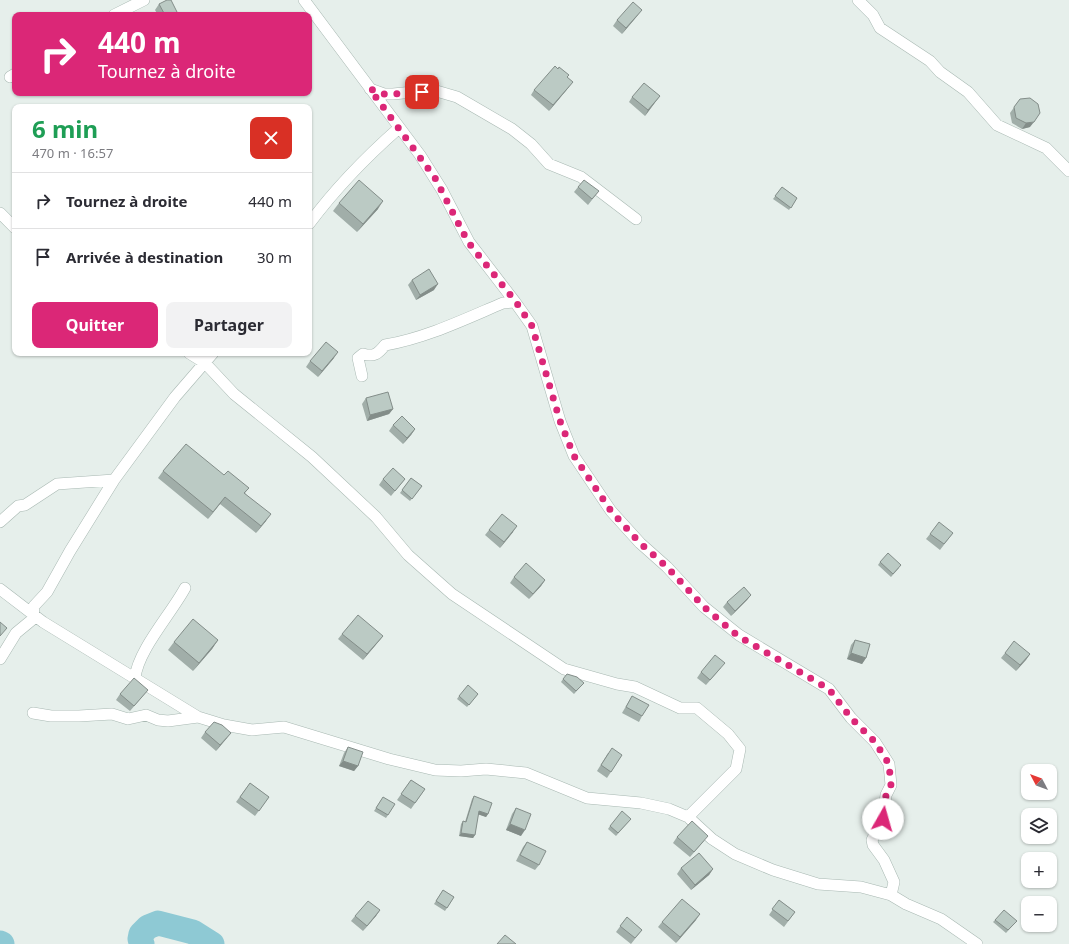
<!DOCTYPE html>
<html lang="fr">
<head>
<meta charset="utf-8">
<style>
	:root { --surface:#fff; --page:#f2f2f3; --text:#2b2b33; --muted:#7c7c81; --line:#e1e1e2; --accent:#db2777 }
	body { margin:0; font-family:"Noto Sans",sans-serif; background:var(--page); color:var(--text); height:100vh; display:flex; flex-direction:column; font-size:15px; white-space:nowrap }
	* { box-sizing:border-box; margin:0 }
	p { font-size:13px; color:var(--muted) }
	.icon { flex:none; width:22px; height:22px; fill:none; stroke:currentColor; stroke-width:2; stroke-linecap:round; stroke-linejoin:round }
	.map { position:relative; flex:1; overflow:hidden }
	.panel { position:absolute; left:12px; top:104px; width:300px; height:252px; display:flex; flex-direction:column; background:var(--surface); border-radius:8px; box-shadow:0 1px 3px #0004 }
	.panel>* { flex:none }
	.banner { position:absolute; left:12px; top:12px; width:300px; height:84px; border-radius:8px; box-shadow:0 1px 3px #0004; background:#db2777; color:#fff; overflow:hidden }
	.needle { width:26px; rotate:311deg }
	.buttons { position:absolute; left:1021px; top:764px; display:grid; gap:8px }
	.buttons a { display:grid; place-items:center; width:36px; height:36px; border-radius:8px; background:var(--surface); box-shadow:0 1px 3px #0004; font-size:20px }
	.pin { position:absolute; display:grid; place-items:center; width:34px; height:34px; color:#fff; margin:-17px; border-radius:8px; box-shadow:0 2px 6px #0006 }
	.me { position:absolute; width:44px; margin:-22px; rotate:7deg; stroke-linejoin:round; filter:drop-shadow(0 0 3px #0008) }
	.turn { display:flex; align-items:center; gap:14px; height:84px; padding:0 20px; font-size:18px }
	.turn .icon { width:52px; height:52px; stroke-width:2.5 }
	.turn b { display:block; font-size:28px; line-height:34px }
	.round { display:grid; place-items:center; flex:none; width:42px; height:42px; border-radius:8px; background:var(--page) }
	.overview { display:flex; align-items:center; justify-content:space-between; height:68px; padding:0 20px }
	h1 { font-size:24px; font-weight:700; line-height:30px; color:#1e9e55 }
	.cta { display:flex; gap:8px; margin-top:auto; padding:8px 20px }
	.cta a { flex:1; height:46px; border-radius:8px; background:var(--accent); color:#fff; font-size:16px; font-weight:700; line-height:46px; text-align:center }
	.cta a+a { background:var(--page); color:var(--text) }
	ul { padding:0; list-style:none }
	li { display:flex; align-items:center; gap:12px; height:56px; padding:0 20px; border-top:1px solid var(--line) }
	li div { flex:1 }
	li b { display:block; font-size:15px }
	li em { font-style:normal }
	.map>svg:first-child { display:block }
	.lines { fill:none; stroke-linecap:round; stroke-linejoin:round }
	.river { stroke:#8ec9d4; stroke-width:25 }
	.street-casing { stroke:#a8b8b2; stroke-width:12 }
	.street { stroke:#fff; stroke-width:11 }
	.wall { fill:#a1aea9 }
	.shaded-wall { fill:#838d89 }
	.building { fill:#bbcac4; stroke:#838d89 }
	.route { stroke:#db2777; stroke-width:7; stroke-dasharray:0 12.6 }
</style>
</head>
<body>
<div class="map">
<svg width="1069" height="944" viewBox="0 0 1069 944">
	<rect width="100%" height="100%" fill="#e6efeb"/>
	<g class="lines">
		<path class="river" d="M 0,943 L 2,944
			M 142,944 L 140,939 L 141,934 L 148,927 L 158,923 L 193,932 L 212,944"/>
		<g class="street-casing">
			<path id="street" d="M 304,0 L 420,155 L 442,190 L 469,242 L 515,302 L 532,326 L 560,421 L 574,456 L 611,511 L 640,543 L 667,567 L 704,607 L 739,635 L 829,689 L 851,718 L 875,742 L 889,764 L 891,785 L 886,795 L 883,819 L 872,840 L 873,845 L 884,860 L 894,882 L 891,895
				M 858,0 L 873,15 L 880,28 L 930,61 L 940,72 L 968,92 L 997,125 L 1046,148 L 1069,171
				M 114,15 L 144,0
				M 10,77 L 15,74
				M 370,89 L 384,94 L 393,94 L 433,90 L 457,97 L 512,129 L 531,144 L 549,164 L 581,177 L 636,219
				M 0,213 L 15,228
				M 309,224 C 335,189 366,157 399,128
				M 189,353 L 205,363 L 234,394 L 312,457 L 376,517 L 408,555 L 452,594 L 564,669 L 617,684 L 635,687 L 680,708 L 697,708 L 728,734 L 740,749 L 736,769 L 688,817
				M 362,376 L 358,358 L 363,354 C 374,357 378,354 385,345 C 426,338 465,319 503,303 L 515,302
				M 0,522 L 18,506 L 25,505 L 57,484 L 114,480
				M 0,589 L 43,622 L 198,717 L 224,725 L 252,730 L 284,727 L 389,759 L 435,770 L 461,771 L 486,769 L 526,773 L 587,798 L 641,803 L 669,809 L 688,817 L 712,839 L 735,854 L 773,870 L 818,884 L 861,887 L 891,895 L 906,904 L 941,919 L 977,944
				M 0,659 L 16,633 L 33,619 L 34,606 L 47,592 L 70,551 L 114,480 L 175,397 L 213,353
				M 135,678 C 138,650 171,614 185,588
				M 33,713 L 51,716 L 79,716 L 112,714 L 128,719 L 146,715 L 158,720 L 168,721 L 198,717"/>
		</g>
		<use href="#street" class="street"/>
	</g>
	<path class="wall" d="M 159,4 L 178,15 L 158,15 L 155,10 Z
		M 638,15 L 622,34 L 613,26 L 617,20 Z
		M 567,77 L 569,87 L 549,111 L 531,95 L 534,90 Z
		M 660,96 L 645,116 L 629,102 L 632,97 Z
		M 1020,99 L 1030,127 L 1022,129 L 1012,123 L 1010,113 Z
		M 578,187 L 599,191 L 588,205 L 574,192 Z
		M 782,187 L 797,198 L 789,210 L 773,199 Z
		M 339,203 L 378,209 L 357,232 L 333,211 Z
		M 412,280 L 434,290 L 416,300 L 408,285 Z
		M 334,358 L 318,377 L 306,367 L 310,361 Z
		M 366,398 L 393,409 L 389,414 L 367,421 L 362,404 Z
		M 393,425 L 415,429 L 411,435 L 403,444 L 389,431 Z
		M 163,471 L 224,475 L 249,488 L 245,493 L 266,521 L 256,533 L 220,504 L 208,519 L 158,478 Z
		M 411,478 L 422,486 L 410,501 L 400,493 Z
		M 383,479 L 405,479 L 391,496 L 379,485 Z
		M 489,530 L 513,532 L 500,548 L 485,535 Z
		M 953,533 L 940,550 L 926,539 L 930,534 Z
		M 880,562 L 899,568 L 891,577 L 878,565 Z
		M 514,577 L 545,580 L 541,586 L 529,599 L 510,583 Z
		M 751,595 L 747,600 L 731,616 L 723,607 L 727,602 Z
		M 342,634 L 383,636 L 379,641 L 363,660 L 338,639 Z
		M 218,640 L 212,649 L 193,671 L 168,650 L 174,642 Z
		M 855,640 L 866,658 L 862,664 L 847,659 L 851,645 Z
		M 1005,653 L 1030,654 L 1016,671 L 1001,658 Z
		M 721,668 L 706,685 L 697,678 L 701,672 Z
		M 563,679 L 584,683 L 574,694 L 561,682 Z
		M 148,690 L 130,711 L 116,700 L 120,694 Z
		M 478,694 L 467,707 L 457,699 L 459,696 Z
		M 632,696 L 642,716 L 639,722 L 622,713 Z
		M 205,732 L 227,738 L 216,751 L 201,738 Z
		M 348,747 L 358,766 L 354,771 L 339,766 L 344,753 Z
		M 608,753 L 622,755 L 607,778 L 597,771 Z
		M 411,780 L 425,789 L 411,809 L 397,800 Z
		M 250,783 L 269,797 L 255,816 L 236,802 Z
		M 474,796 L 488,814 L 486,817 L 478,814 L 475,835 L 473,838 L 459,836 L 461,824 L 463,821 L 465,822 L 472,799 Z
		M 381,800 L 388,815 L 386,818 L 374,811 Z
		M 516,808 L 521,836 L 506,830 L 512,814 Z
		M 631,819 L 616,836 L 608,829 L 610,826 Z
		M 677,837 L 704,841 L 690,857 L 673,843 Z
		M 527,842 L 539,865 L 535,870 L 516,861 L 523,847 Z
		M 681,868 L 713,869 L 709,875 L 691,890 L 677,874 Z
		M 443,890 L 454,897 L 445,911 L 434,904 Z
		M 779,900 L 795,912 L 784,927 L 769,915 Z
		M 380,910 L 376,916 L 363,931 L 351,921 L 355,916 Z
		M 627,917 L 642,930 L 631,944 L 616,932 Z
		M 696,920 L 676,943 L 658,927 L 662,922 Z
		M 995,920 L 1017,921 L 1006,933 L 993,922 Z"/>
	<path class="shaded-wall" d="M 642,10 L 638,15 L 622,34 L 626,28 Z
		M 573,82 L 569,87 L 549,111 L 553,105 Z
		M 660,96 L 656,101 L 645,116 L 648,110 Z
		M 1034,122 L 1030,127 L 1022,129 L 1026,123 Z
		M 383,201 L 378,209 L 357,232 L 363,224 Z
		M 438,284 L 434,290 L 416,300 L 420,295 Z
		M 338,352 L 334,358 L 318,377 L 322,371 Z
		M 393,409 L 389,414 L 367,421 L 370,415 Z
		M 415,429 L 411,435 L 403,444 L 407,438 Z
		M 225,497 L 220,504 L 208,519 L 213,512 Z
		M 271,514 L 266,521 L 256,533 L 261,526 Z
		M 517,526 L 513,532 L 500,548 L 504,542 Z
		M 545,580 L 541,586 L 529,599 L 533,594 Z
		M 751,595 L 747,600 L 731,616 L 735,611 Z
		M 383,636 L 379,641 L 363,660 L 367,654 Z
		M 218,640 L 212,649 L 193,671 L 199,663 Z
		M 851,653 L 866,658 L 862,664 L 847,659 Z
		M 1030,654 L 1026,660 L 1016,671 L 1020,665 Z
		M 231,733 L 227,738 L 216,751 L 220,745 Z
		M 343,761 L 358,766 L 354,771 L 339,766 Z
		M 479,811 L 488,814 L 486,817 L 477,814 Z
		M 510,824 L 525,830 L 521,836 L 506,830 Z
		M 461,833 L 475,835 L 473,838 L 459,836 Z
		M 713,869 L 709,875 L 691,890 L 695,885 Z
		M 380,910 L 376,916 L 363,931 L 367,926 Z
		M 700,914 L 696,920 L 676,943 L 680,937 Z"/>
	<path class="building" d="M 167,0 L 171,0 L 178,14 L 176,15 L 165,15 L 159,4 Z
		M 633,2 L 642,10 L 626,28 L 617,20 Z
		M 555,66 L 558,69 L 559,67 L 569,75 L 567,77 L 573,82 L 553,105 L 534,90 Z
		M 644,83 L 660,96 L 648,110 L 632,97 Z
		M 1030,98 L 1038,104 L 1040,113 L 1034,122 L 1026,123 L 1016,118 L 1014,107 L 1020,99 Z
		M 359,180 L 383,201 L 363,224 L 339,203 Z
		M 584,180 L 599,191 L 592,199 L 578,187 Z
		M 782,187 L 797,198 L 791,208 L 775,196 Z
		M 429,269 L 438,284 L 420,295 L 412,280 Z
		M 326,342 L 338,352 L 322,371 L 310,361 Z
		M 388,392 L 393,409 L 370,415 L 366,398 Z
		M 402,416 L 415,429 L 407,438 L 393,425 Z
		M 186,444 L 224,475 L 228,471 L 249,488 L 244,493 L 271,514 L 261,526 L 225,497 L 213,512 L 163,471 Z
		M 393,468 L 405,479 L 395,491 L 383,479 Z
		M 411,478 L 422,486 L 412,499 L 402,490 Z
		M 502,514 L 517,526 L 504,542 L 489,530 Z
		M 939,522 L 953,533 L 944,544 L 930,534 Z
		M 888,553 L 901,565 L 893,574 L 880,562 Z
		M 526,563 L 545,580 L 533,594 L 514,577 Z
		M 744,587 L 751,595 L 735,611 L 727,602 Z
		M 358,615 L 383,636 L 367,654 L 342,634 Z
		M 193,619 L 218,640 L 199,663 L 174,642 Z
		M 0,622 L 7,628 L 0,636 Z
		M 855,640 L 870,644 L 866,658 L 851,653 Z
		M 1014,641 L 1030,654 L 1020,665 L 1005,653 Z
		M 715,655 L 725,663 L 710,680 L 701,672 Z
		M 567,674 L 577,677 L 584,683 L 576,691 L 563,679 Z
		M 134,678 L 148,690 L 134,706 L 120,694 Z
		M 468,685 L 478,694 L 469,705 L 459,696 Z
		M 632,696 L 649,705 L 642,716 L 626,707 Z
		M 214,722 L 222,725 L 231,733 L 220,745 L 205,732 Z
		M 348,747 L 363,752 L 358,766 L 343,761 Z
		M 612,748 L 622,755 L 611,772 L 601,765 Z
		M 411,780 L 425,789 L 415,803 L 401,794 Z
		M 250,783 L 269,797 L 259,811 L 240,797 Z
		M 474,796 L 492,803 L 488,814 L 479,811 L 475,835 L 461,833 L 463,821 L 466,822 Z
		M 383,797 L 395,804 L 388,815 L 376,808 Z
		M 516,808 L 531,814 L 525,830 L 510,824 Z
		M 622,811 L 631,819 L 618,833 L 610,826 Z
		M 692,821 L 708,836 L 694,852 L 677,837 Z
		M 527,842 L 546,851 L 539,865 L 520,855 Z
		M 699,853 L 713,869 L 695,885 L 681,868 Z
		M 443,890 L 454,897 L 447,908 L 436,901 Z
		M 682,899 L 700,914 L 680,937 L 662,922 Z
		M 779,900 L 795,912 L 788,921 L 772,909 Z
		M 368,901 L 380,910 L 367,926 L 355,916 Z
		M 1004,910 L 1017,921 L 1008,930 L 995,920 Z
		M 627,917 L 642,930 L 635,938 L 620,926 Z
		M 505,935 L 516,944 L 497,944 Z"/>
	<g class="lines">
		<path class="route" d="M 422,92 L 393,94 L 384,94 L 370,89 L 435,178 L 468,242 L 516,302 L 532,326 L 560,421 L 574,456 L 611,511 L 640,543 L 667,567 L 704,607 L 738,636 L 829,689 L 851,718 L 875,742 L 889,764 L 891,786 L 886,795 L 883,819"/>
	</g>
</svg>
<div class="buttons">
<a><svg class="needle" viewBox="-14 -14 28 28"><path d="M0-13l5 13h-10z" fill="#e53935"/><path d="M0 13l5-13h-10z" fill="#7c7c81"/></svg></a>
<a><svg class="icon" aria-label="layers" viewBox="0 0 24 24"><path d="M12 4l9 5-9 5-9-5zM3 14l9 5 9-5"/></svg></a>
<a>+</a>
<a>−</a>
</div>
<div class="pin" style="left:422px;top:92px;background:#d93025"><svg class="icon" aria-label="arrive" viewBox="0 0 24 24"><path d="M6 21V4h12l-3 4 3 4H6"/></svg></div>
<svg class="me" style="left:883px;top:819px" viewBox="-20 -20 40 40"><circle r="19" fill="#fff"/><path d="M0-13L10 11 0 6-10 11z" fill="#db2777"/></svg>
<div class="banner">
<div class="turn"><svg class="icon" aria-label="right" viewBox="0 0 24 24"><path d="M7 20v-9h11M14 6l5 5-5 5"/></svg><div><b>440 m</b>Tournez à droite</div></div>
</div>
<section class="panel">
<div class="overview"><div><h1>6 min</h1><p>470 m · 16:57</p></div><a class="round" style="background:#d93025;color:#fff"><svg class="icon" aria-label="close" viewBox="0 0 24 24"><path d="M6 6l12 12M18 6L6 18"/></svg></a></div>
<ul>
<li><svg class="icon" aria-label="right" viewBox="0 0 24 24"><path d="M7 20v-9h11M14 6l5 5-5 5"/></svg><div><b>Tournez à droite</b></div><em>440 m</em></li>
<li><svg class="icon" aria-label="arrive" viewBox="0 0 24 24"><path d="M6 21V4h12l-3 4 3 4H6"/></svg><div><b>Arrivée à destination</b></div><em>30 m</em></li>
</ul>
<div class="cta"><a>Quitter</a><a>Partager</a></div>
</section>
</div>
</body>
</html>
